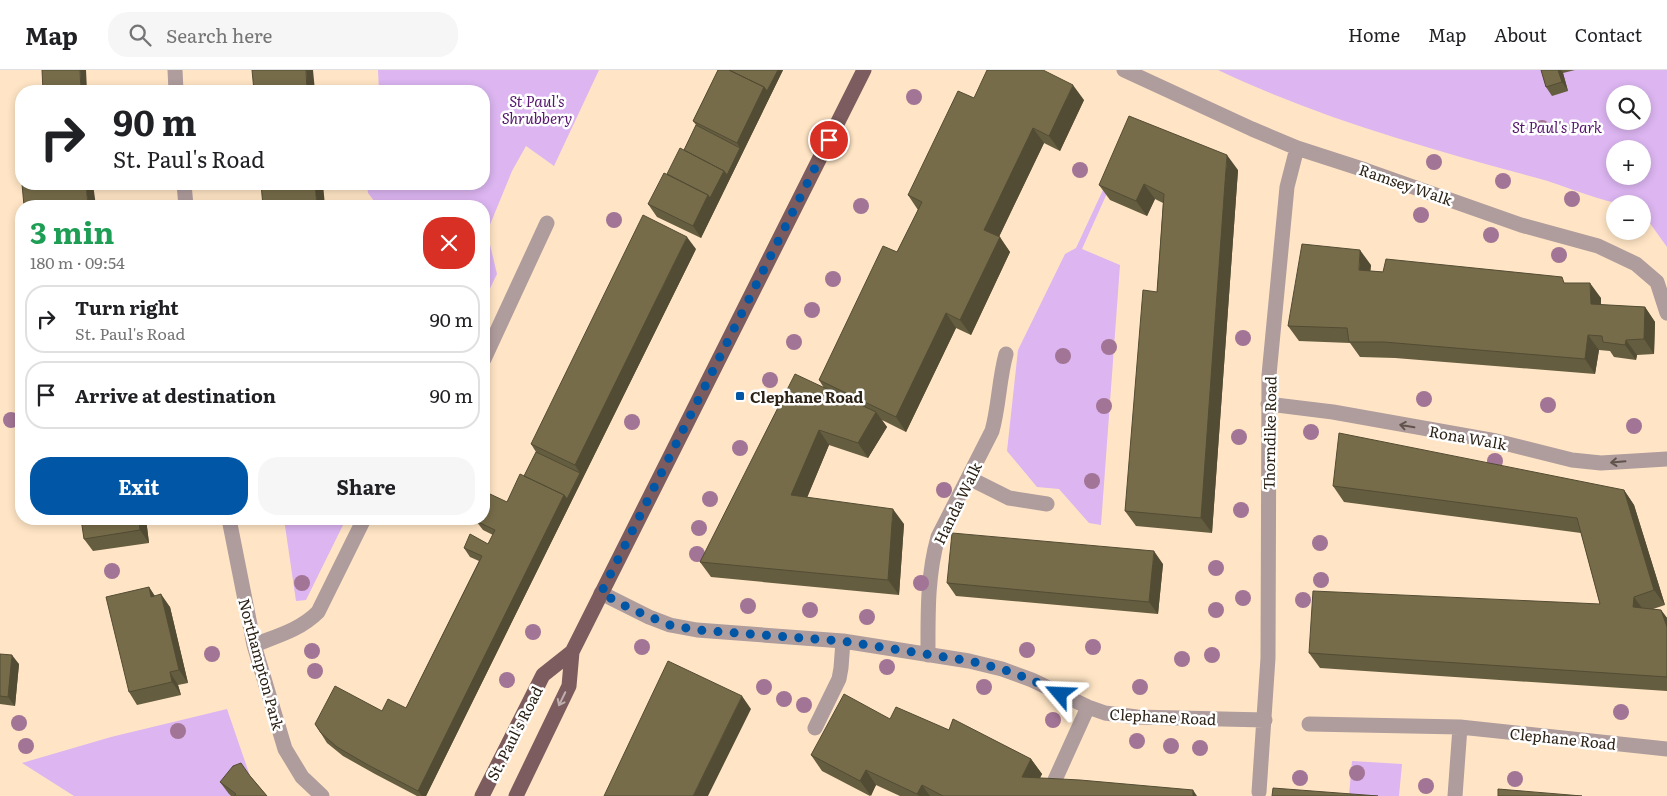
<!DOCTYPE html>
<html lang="en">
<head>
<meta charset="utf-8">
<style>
	:root { --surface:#fff; --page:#f6f6f6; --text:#202124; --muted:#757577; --line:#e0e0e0; --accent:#0157a5 }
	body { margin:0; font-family:Literata,serif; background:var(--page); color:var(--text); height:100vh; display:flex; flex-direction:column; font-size:19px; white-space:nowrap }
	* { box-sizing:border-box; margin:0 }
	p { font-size:16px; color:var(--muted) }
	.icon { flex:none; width:28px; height:28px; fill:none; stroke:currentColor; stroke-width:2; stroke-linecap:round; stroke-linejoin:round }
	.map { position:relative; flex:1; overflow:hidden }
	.details { position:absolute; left:15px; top:130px; width:475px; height:325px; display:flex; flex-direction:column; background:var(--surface); border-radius:20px; box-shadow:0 2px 8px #0003 }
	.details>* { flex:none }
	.banner { position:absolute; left:15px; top:15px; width:475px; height:105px; border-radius:20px; box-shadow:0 2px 8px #0003; background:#fff; color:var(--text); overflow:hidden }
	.tools { position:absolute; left:1606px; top:15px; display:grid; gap:10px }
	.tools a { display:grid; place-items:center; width:45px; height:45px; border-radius:50%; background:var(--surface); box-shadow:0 2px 8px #0003; font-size:25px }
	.pin { position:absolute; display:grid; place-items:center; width:42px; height:42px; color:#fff; margin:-21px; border:2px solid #fff; border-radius:50%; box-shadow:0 1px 5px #0007 }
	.me { position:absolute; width:55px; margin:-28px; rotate:296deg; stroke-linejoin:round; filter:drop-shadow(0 0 4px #0008) }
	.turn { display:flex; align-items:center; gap:18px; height:105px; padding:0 15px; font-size:22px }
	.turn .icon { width:65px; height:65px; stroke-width:2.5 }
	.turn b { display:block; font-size:35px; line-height:42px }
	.round { display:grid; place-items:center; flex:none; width:52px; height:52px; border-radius:20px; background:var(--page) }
	.summary { display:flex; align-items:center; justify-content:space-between; height:85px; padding:0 15px }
	h1 { font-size:30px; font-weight:700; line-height:38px; color:#1e9e55 }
	.action { display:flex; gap:10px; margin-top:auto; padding:10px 15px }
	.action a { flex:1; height:58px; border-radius:20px; background:var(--accent); color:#fff; font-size:20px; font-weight:700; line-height:58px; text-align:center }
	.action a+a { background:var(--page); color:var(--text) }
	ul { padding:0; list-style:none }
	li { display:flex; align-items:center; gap:15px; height:68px; margin:0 10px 8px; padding:0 5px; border:2px solid var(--line); border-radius:20px }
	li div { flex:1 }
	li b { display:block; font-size:19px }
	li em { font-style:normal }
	header { display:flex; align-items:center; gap:30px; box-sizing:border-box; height:70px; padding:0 25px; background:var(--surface); border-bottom:1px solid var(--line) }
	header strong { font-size:24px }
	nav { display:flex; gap:28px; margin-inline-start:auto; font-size:18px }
	.search { width:350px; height:45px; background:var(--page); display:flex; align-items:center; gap:12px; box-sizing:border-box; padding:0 18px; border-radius:20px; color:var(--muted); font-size:19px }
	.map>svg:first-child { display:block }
	.green { fill:#dcb5f1; fill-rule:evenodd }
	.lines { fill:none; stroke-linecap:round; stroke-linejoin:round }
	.minor { stroke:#af9c9d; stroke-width:15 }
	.major { stroke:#7c5c5e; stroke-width:15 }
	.tree { fill:#a27495 }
	.wall { fill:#655d40 }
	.shaded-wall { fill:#534c34 }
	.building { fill:#766c4a; stroke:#534c34 }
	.oneway { stroke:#60534c }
	.oneway2 { stroke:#beaeae }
	.route { stroke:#0157a5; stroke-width:9; stroke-dasharray:0 16.2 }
	.poi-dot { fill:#0157a5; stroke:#fff; stroke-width:2 }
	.labels { text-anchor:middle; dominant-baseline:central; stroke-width:5; stroke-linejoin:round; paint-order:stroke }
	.park-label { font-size:15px; font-style:italic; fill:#55176e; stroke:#fff }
	.street-label { font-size:15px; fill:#2c2216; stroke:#fff }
	.poi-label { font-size:15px; font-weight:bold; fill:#2c2216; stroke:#fff; text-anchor:start }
</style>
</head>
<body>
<header>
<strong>Map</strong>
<div class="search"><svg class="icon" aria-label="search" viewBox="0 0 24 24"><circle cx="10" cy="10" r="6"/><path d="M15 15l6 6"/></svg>Search here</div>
<nav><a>Home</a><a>Map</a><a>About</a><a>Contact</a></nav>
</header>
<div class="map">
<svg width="1667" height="726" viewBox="0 0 1667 726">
	<rect width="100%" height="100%" fill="#ffe5c5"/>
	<path class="green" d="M 378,0 L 599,0 L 554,96 L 526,76 L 512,101 L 487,162 L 497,204 L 484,231 L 484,136 L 378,136 L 368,123 L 367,114 L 484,114 L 484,21 L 379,21 Z
		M 1218,0 L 1667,0 L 1667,177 L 1649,152 L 1643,148 L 1642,134 C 1634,134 1624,135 1616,133 C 1589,127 1563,115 1537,108 C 1429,79 1319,48 1218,0 ZM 1615,24 L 1642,24 L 1642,51 L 1615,51 ZM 1615,79 L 1642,79 L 1642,106 L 1615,106 Z
		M 1122,79 L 1126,81 L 1082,179 L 1120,195 L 1101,455 L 1089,453 L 1059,419 L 1037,417 L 1007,381 L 1018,280 L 1065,184 L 1076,178 Z
		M 284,449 L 346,449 L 306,530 L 296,531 Z
		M 227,639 L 250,706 L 242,708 L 229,724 L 231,726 L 74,726 L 22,693 L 111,667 Z
		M 1352,691 L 1402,694 L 1399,726 L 1349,726 Z"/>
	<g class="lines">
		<path class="minor" d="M 175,0 L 176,21
			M 1124,0 L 1252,59 L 1297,78 L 1365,100 L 1521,155 L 1598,176 L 1636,194 L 1657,212 L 1667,243
			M 184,114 L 186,136
			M 484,289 L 547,153
			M 1268,334 L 1333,342 L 1496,371 L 1572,390 L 1601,393 L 1667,389
			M 969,408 L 1009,428 L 1047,434
			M 229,449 L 254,575 L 285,679 L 302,707 L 322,726
			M 601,523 L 649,547 L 670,555 L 697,560 L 843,571 L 969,591 L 1002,599 L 1032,610 L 1088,637 L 1105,643 L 1137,647 L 1265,650
			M 254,575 C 277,566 300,560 318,542 L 364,449
			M 928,585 C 928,545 927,506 938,467 L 992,361 C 999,336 999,309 1006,284
			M 1309,654 L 1460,657 L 1667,679
			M 815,658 L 839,609 L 841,598 L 843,571
			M 1259,722 L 1268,588 L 1269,305 L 1287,117 L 1297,78
			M 1049,723 L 1088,637
			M 1455,726 L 1460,657"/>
		<path class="major" d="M 482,726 L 543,605 L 572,582
			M 516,726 L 569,616 L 572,582 L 864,0"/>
	</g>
	<g class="tree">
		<circle cx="914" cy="27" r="8"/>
		<circle cx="1542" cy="58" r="8"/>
		<circle cx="1434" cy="92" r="8"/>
		<circle cx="1080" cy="100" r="8"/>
		<circle cx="1503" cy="111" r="8"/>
		<circle cx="1572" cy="129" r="8"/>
		<circle cx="861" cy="136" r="8"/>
		<circle cx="1421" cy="145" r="8"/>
		<circle cx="614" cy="150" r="8"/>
		<circle cx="1491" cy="165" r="8"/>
		<circle cx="1559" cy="185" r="8"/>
		<circle cx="833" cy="209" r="8"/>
		<circle cx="812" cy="240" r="8"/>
		<circle cx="1243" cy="268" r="8"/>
		<circle cx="794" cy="272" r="8"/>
		<circle cx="1109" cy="277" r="8"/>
		<circle cx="1063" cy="286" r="8"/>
		<circle cx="770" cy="310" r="8"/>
		<circle cx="1424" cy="329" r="8"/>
		<circle cx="1548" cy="335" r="8"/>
		<circle cx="1104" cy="336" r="8"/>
		<circle cx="11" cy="350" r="8"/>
		<circle cx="632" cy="352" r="8"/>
		<circle cx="1634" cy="356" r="8"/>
		<circle cx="1311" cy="362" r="8"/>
		<circle cx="1239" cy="367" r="8"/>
		<circle cx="740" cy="378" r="8"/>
		<circle cx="1495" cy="391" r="8"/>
		<circle cx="1092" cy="411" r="8"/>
		<circle cx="944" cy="420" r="8"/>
		<circle cx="710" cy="429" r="8"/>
		<circle cx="1241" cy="440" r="8"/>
		<circle cx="699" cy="458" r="8"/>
		<circle cx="1320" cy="473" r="8"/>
		<circle cx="697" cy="484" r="8"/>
		<circle cx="1216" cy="498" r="8"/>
		<circle cx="112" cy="501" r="8"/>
		<circle cx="1321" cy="510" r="8"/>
		<circle cx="302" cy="513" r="8"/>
		<circle cx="921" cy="513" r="8"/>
		<circle cx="1243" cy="528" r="8"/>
		<circle cx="1303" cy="530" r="8"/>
		<circle cx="748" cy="536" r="8"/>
		<circle cx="810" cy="540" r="8"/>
		<circle cx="1216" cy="540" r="8"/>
		<circle cx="867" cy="547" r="8"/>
		<circle cx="533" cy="562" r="8"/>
		<circle cx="642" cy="577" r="8"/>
		<circle cx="1093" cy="577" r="8"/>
		<circle cx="1027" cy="580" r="8"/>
		<circle cx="312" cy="581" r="8"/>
		<circle cx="212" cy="584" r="8"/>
		<circle cx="1212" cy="585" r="8"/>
		<circle cx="1182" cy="589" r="8"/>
		<circle cx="887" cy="597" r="8"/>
		<circle cx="315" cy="601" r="8"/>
		<circle cx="507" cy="610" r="8"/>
		<circle cx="764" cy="617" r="8"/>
		<circle cx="984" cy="617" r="8"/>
		<circle cx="1140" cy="617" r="8"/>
		<circle cx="784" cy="629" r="8"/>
		<circle cx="804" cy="635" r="8"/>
		<circle cx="1621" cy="642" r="8"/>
		<circle cx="1053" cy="650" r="8"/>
		<circle cx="19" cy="653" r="8"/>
		<circle cx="178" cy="661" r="8"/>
		<circle cx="1137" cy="671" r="8"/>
		<circle cx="26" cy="676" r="8"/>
		<circle cx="1171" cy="676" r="8"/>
		<circle cx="1200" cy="678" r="8"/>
		<circle cx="1357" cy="703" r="8"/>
		<circle cx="1300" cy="708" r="8"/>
		<circle cx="1515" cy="709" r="8"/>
		<circle cx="1426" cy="716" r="8"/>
	</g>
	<path class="wall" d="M 718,0 L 783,0 L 701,168 L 657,147 L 648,134 L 667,104 L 684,80 L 696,55 L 693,51 Z
		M 1541,0 L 1575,0 L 1563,3 L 1568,21 L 1552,26 L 1546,17 Z
		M 974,28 L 1084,30 L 1060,81 L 1044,73 L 999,167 L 1010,182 L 971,265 L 956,258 L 906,362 L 882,350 L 887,357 L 868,388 L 829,375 L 807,427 L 904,454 L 899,525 L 711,507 L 700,492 L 824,318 L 819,310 L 897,182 L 918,140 L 908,125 Z
		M 1238,100 L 1212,463 L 1136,456 L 1125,441 L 1157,222 L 1163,133 L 1155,129 L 1147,146 L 1110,130 L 1099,115 Z
		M 696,179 L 426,726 L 417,726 L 375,704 L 343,686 L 327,673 L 315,654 L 382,641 L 406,638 L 479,491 L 470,487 L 464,478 L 488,474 L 493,465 L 483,460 L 476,451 L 507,432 L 524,406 L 536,382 L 531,374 Z
		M 1371,195 L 1370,201 L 1567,213 L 1601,228 L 1601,235 L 1645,237 L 1655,252 L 1654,284 L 1637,285 L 1636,290 L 1614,287 L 1610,281 L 1599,280 L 1595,304 L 1395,288 L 1360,287 L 1350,273 L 1299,271 L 1288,256 Z
		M 1333,416 L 1624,420 L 1634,435 L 1665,535 L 1653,539 L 1661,540 L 1667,548 L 1667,621 L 1320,598 L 1309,583 L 1600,534 L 1581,463 L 1344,432 Z
		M 146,449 L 149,473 L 93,481 L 84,469 Z
		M 1163,494 L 1158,544 L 956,526 L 947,513 Z
		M 149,517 L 155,526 L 170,537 L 188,613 L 178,615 L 181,625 L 137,635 L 129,622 Z
		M 0,584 L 19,594 L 15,636 L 0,634 Z
		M 890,649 L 949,660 L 1031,689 L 1042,704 L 1040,708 L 1197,726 L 900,726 L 876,715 L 870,726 L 822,701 L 811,685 Z
		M 251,707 L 267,726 L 231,726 L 229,724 L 220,712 Z"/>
	<path class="shaded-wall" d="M 80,0 L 86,0 L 87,21 L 81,21 Z
		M 306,0 L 313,0 L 315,21 L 307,21 Z
		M 778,0 L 783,0 L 701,168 L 693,156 L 708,125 L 740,78 L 737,73 L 764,17 Z
		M 1558,0 L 1561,0 L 1563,3 L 1568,21 L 1562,12 Z
		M 1073,15 L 1084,30 L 1060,81 L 1049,66 Z
		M 1033,58 L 1044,73 L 995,175 L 984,160 Z
		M 1227,85 L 1238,100 L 1212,463 L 1201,448 Z
		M 86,114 L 93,114 L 96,136 L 88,136 Z
		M 315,114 L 323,114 L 325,136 L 317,136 Z
		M 1144,114 L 1155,129 L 1147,146 L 1136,131 Z
		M 687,167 L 696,179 L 426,726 L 422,726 L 418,721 L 564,425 L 580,403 L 575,395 Z
		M 1000,167 L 1010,182 L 971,265 L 960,250 Z
		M 1360,180 L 1371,195 L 1369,215 L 1359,200 Z
		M 1590,213 L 1601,228 L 1601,249 L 1591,234 Z
		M 1645,237 L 1655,252 L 1654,284 L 1644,269 Z
		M 946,243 L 956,258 L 906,362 L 896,347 Z
		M 1588,265 L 1599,280 L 1595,304 L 1585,289 Z
		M 1626,270 L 1637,285 L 1636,290 L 1625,275 Z
		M 876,342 L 887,357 L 868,388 L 858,373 Z
		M 819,360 L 829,375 L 802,440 L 791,425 Z
		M 1624,420 L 1634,435 L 1665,535 L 1654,520 Z
		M 893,439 L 904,454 L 899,525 L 888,510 Z
		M 139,449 L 146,449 L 149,473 L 140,460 Z
		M 1154,481 L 1163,494 L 1158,544 L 1149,532 Z
		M 149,517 L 157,530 L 151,527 Z
		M 161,524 L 170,537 L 188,613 L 179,600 Z
		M 1634,527 L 1645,542 L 1633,537 Z
		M 1661,540 L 1667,548 L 1667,557 Z
		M 12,585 L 19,594 L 15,636 L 8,627 Z
		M 170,602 L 178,615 L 181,625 L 172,612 Z
		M 742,626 L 751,639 L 708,726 L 693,726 Z
		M 1031,689 L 1042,704 L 1032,722 L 1022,707 Z
		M 866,700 L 876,715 L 871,726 L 860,711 Z
		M 922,715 L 930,726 L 919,726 L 917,724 Z
		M 1193,720 L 1197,726 L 1193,726 Z"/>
	<path class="building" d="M 42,0 L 80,0 L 81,21 L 43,21 Z
		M 252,0 L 306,0 L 307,21 L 254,21 Z
		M 718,0 L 729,0 L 764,17 L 737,73 L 693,51 Z
		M 729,0 L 778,0 L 767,21 L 764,17 Z
		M 987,0 L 1043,0 L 1073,15 L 1049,66 L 1033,58 L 984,160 L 1000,167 L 960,250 L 946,243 L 896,347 L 819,310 L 883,176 L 897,182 L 922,132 L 908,125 L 958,21 L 974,28 Z
		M 1541,0 L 1558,0 L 1562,12 L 1546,17 Z
		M 1129,46 L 1227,85 L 1201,448 L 1125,441 L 1143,220 L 1157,222 L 1164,124 L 1144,114 L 1136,131 L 1099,115 Z
		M 696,55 L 740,78 L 727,105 L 724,101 L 684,80 Z
		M 19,74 L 21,74 L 21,100 Z
		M 680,78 L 724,101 L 710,128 L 708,125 L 667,104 Z
		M 664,103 L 708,125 L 693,156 L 648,134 Z
		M 22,114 L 86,114 L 88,136 L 24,136 Z
		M 261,114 L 315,114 L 317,136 L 263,136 Z
		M 643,145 L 687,167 L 575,395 L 531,374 Z
		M 1302,174 L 1360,180 L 1359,200 L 1383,202 L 1386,189 L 1562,207 L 1564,213 L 1590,213 L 1591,234 L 1645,237 L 1644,269 L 1626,270 L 1625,275 L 1603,272 L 1602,266 L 1588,265 L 1585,289 L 1384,272 L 1349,272 L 1347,258 L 1288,256 Z
		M 795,304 L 876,342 L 858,373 L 819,360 L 791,425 L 893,439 L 888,510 L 700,492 Z
		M 1339,363 L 1624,420 L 1654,520 L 1634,527 L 1633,537 L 1661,540 L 1667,557 L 1667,607 L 1309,583 L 1313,521 L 1600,534 L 1577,448 L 1333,416 Z
		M 536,382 L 580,403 L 567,429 L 564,425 L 524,406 Z
		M 520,404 L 564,425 L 418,721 L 368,695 L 337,677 L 321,663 L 315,654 L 335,616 L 382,641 L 388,629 L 406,638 L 482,486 L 464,478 L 470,464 L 488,474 L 495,460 L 476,451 L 477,449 L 484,449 L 484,436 L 490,424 L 507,432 Z
		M 81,449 L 139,449 L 140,460 L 84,469 Z
		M 952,463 L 1154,481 L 1149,532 L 947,513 Z
		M 149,517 L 151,527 L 161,524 L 179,600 L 170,602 L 172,612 L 129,622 L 106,527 Z
		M 0,584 L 12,585 L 8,627 L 0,626 Z
		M 668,591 L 742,626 L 693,726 L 604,726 Z
		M 844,624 L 890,649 L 896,637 L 949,660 L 953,649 L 1031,689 L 1022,707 L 1080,710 L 1193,720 L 1193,726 L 943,726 L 922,715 L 917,724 L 866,700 L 860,711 L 811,685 Z
		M 241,693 L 250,706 L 267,726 L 234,726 L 236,724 L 220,712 L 233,696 Z
		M 1273,718 L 1378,726 L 1272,726 Z
		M 1498,719 L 1582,726 L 1498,726 Z"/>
	<defs><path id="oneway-shaft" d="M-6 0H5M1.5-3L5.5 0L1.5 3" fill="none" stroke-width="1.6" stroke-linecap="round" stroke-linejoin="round" transform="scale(1.25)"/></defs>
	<g class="oneway">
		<use href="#oneway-shaft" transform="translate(1407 356) rotate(-170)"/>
		<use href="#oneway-shaft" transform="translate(1618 392) rotate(175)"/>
	</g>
	<use class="oneway2" href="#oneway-shaft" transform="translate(562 629) rotate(116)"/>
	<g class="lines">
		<path class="route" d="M 829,70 L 601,523 L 631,539 L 670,555 L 697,560 L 842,571 L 970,591 L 1002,599 L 1032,610 L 1060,624"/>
	</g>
	<rect class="poi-dot" x="735" y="321" width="10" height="10" rx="2.5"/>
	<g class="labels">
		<g class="park-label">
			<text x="537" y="30">St Paul's<tspan x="537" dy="17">Shrubbery</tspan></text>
			<text x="1557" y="56">St Paul's Park</text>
		</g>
		<g class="street-label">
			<text transform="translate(1406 114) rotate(19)">Ramsey Walk</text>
			<text transform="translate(1269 363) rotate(-89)">Thorndike Road</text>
			<text transform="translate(1468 367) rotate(10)">Rona Walk</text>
			<text transform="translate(957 433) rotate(-64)">Handa Walk</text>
			<text transform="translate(262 594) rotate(75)">Northampton Park</text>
			<text transform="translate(1163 646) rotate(3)">Clephane Road</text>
			<text transform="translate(514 663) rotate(-63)">St. Paul's Road</text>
			<text transform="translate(1563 668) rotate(6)">Clephane Road</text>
		</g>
		<g class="poi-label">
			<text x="750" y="326">Clephane Road</text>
		</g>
	</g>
</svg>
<div class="tools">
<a><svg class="icon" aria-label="search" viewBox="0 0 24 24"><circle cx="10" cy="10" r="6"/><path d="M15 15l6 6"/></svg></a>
<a>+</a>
<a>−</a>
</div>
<div class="pin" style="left:829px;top:70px;background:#d93025"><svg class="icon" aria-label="arrive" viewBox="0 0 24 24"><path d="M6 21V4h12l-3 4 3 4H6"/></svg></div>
<svg class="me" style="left:1060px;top:624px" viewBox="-20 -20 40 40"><path d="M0-17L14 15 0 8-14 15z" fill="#0157a5" stroke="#fff" stroke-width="4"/></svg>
<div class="banner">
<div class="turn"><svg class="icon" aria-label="right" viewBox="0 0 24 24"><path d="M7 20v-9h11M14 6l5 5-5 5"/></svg><div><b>90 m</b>St. Paul's Road</div></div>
</div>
<section class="details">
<div class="summary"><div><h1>3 min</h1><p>180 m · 09:54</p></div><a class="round" style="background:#d93025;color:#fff"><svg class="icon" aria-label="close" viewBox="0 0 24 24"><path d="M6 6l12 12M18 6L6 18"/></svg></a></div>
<ul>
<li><svg class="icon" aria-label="right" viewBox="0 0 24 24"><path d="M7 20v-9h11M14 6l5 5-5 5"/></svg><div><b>Turn right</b><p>St. Paul's Road</p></div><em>90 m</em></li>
<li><svg class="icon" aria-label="arrive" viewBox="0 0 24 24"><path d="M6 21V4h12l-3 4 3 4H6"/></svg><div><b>Arrive at destination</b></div><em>90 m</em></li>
</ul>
<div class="action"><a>Exit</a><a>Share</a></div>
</section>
</div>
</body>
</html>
